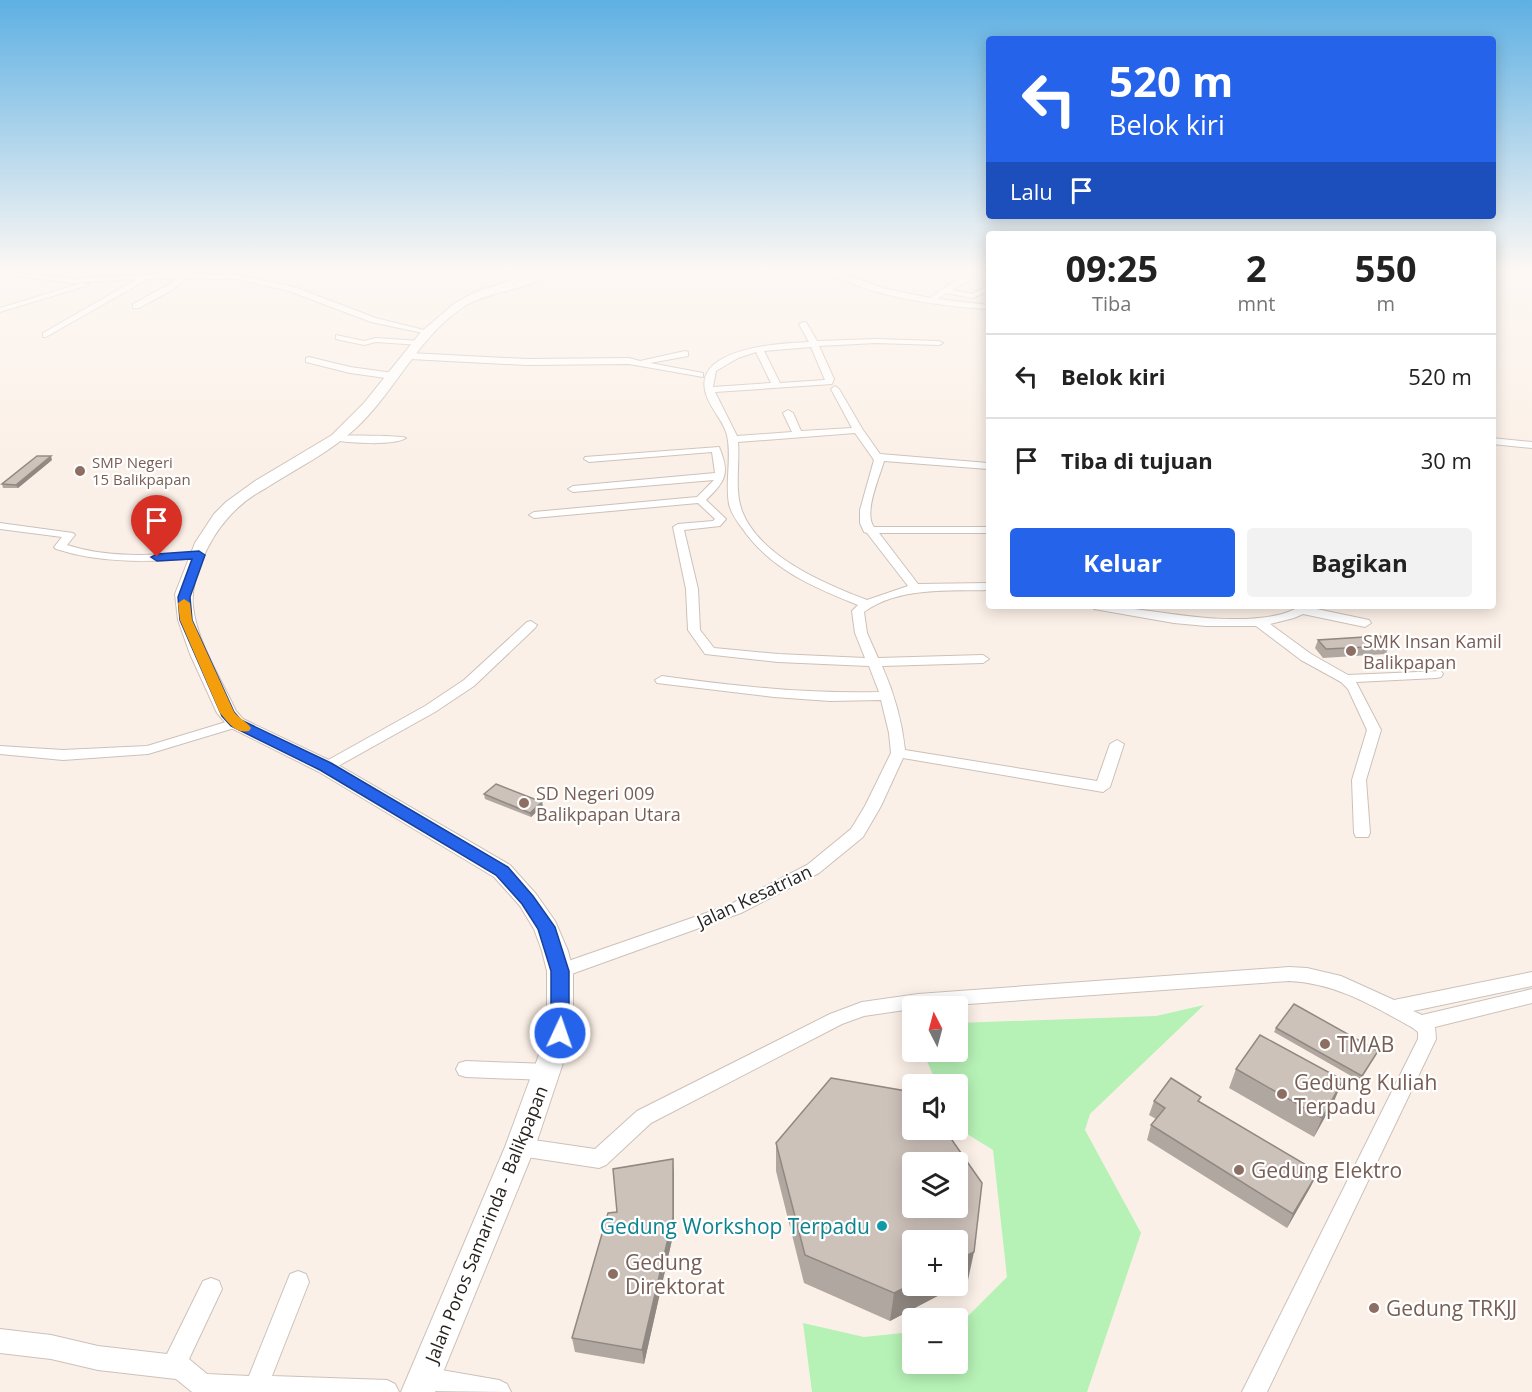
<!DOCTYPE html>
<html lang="id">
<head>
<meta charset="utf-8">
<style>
	:root { --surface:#fff; --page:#f2f2f2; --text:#222; --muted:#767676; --line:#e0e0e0; --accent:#2563eb }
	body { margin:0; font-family:"Open Sans",sans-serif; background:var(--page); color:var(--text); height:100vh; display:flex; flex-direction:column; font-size:22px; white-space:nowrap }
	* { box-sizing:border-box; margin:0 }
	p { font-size:20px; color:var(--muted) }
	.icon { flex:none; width:33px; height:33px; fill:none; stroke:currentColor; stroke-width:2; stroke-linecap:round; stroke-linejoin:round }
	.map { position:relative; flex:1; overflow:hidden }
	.side { position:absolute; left:986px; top:231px; width:510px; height:378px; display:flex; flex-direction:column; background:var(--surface); border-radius:6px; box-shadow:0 3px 15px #0003 }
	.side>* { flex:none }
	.guide { position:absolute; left:986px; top:36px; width:510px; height:183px; border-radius:6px; box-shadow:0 3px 15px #0003; background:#2563eb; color:#fff; overflow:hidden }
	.needle { width:39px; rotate:354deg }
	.buttons { position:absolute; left:902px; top:996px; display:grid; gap:12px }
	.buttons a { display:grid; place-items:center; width:66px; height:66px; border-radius:6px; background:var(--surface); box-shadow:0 3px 15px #0003; font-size:30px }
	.pin { position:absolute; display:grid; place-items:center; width:51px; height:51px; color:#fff; margin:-62px -26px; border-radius:50% 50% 50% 0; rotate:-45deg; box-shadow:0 0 6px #0007 }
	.pin .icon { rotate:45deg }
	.me { position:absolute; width:66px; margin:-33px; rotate:3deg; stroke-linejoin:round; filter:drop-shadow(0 0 4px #0008) }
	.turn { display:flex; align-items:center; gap:21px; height:126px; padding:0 24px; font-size:27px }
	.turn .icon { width:78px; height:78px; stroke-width:2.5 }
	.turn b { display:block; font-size:42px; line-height:51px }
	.then { display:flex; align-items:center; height:57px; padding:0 24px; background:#0003; gap:12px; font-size:22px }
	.eta { display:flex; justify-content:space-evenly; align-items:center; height:102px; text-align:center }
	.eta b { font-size:36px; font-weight:700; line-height:42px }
	.primary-button { display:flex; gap:12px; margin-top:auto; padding:12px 24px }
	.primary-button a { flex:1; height:69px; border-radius:6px; background:var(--accent); color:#fff; font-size:24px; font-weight:700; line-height:69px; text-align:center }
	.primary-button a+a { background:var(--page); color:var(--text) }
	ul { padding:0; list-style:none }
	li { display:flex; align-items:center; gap:18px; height:84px; padding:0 24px; border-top:2px solid var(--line) }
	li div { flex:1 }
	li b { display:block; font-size:22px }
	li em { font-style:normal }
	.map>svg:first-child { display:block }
	.green { fill:#b6f2b6 }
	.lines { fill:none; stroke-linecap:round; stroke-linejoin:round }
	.minor-casing { stroke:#ccc1b9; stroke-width:2 }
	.highway-casing { stroke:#ccc1b9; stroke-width:2 }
	.minor { fill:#fff; fill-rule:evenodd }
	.highway { fill:#fff; fill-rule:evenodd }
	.wall { fill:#b0a7a0 }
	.shaded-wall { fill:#908882 }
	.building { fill:#cdc2ba; stroke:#908882; stroke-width:1.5; fill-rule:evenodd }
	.route { fill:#2563eb; stroke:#184099; stroke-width:1.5 }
	.slow { fill:#f59e0b }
	.education-dot { fill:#8d6e63; stroke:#fff; stroke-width:2 }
	.culture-dot { fill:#0f9aa8; stroke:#fff; stroke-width:2 }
	.labels { text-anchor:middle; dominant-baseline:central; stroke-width:4.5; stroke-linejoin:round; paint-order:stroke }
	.far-education-label { font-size:15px; fill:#785e54; stroke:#fff; text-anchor:start }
	.education-label { font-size:18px; fill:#785e54; stroke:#fff; text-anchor:start }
	.street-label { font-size:18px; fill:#272320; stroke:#fff }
	.near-education-label { font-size:21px; fill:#785e54; stroke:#fff; text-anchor:start }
	.near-culture-label { font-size:21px; fill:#0d838f; stroke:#fff; text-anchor:end }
</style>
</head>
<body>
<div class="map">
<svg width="1532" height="1392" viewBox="0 0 1532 1392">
	<rect width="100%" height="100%" fill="#fbf0e7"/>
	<path class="green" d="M 1204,1005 L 1090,1114 L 1085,1130 L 1141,1233 L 1087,1392 L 812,1392 L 803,1323 L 864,1337 L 912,1332 L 912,1364 L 957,1364 L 957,1319 L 969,1315 L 1007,1277 L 993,1150 L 959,1129 L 957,1124 L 957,1084 L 937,1084 L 923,1052 L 957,1052 L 957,1023 L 1156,1016 Z"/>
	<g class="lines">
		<g class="minor-casing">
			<path id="minor" d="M 0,271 L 74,279 L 173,273 L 236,275 L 294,287 L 376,318 L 432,332 L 428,334 L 371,322 L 289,291 L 236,279 L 186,278 L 174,289 L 139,308 L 133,308 L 133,304 L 168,285 L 178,277 L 148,279 L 46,337 L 43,337 L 43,333 L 137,279 L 74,283 L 0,274 Z
				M 828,271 L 837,271 L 886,289 L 930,298 L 969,271 L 976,271 L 971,279 L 952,290 L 972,294 L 988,286 L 988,291 L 973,298 L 946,293 L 938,299 L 988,305 L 988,309 C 945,307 863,296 828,271 Z
				M 82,283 L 89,285 L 0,312 L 0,308 Z
				M 803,322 L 806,322 L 817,341 L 876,339 L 939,341 L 943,343 L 939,345 L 876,343 L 819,346 L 834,379 L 832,384 L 715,392 L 737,436 L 792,432 L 783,413 L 788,410 L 793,413 L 801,431 L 852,428 L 831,389 L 835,386 L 839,389 L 863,430 L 880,454 L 988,463 L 988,469 L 884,461 C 880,476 863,513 874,527 L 988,527 L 988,533 L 879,533 L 918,584 L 988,583 L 988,590 C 949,591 897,587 864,612 L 867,633 L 878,658 L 983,655 L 989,659 L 983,663 L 882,666 C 894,693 902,721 905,750 L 1097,781 L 1110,744 L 1117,740 L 1124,744 L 1110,787 L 1103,792 L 903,758 L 881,806 L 863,837 L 819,873 L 741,913 L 566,976 L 560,978 L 554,976 L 551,971 L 554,966 L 729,905 L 807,865 L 851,829 L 865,806 L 891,753 L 889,733 L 881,700 L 830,701 L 774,697 L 657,683 L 655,680 L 662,676 C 734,686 806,694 879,692 L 869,666 L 778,662 L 705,654 L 688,630 L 686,589 L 673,527 L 678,524 L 713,521 L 715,519 L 698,503 L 534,518 L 529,515 L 534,512 L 697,497 L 714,480 L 573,492 L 568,489 L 573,486 L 715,473 L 712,452 L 589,462 L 584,459 L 585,457 L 719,447 C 730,473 726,481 706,500 L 726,519 L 720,526 L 684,530 L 698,589 L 700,630 L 714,648 L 778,654 L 865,658 L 855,633 L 852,611 L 858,605 C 813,587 770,569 742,528 C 736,520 731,513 729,504 C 725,481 732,458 727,435 C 723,419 708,407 705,390 C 696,348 781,343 809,342 L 799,324 ZM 811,347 L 825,380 L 780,383 L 764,351 ZM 756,352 L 771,383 L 713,387 L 716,371 L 738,358 ZM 855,433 L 874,460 L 860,510 L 860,523 L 864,532 L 867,533 L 908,586 L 867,600 C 825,584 760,557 742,511 C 734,490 740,463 738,442 Z
				M 336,335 L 364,341 L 376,338 L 420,341 L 424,343 L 420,345 L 376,342 L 364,345 L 336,339 Z
				M 685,351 L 688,352 L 688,356 L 650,363 L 703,373 L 703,377 L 629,364 L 527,365 L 410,359 L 406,356 L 410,353 L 527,359 L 629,358 L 640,361 Z
				M 309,357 L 350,367 L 393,373 L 397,376 L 393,379 L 350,373 L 306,362 L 306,358 Z
				M 337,435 C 349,436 401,435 406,438 C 394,446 349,443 334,440 L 334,436 Z
				M 1492,438 L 1532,442 L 1532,448 L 1492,444 Z
				M 0,523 L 73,533 L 75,535 L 67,545 C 110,559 155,555 199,552 L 205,555 L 199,558 C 150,562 103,564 56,549 L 54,547 L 62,537 L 0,529 Z
				M 1092,606 C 1140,606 1187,620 1236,619 C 1252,619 1267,618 1282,614 C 1297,610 1295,606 1313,606 L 1312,608 L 1369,620 L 1371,623 L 1365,627 L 1303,614 L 1294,618 L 1270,624 L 1311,654 L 1348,675 L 1441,671 L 1443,674 L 1441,677 L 1436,678 L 1356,682 L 1381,730 L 1366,780 L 1370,833 L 1368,837 L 1356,837 L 1354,833 L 1352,780 L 1367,730 L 1348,689 L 1341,682 L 1301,660 L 1256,626 L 1206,626 L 1174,623 L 1094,609 Z
				M 531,621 L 537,625 L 535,628 L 474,686 L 435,712 L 331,770 L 321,770 L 319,767 L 321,764 L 425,706 L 464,680 L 527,622 Z
				M 236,719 L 241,720 L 243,723 L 241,726 L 148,754 L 63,760 L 0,754 L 0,746 L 63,750 L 147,746 Z
				M 1289,967 L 1307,968 L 1341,976 L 1394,1000 L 1532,972 L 1532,986 L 1413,1011 L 1422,1015 L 1532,989 L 1532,1003 L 1435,1027 L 1436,1039 L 1267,1392 L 1242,1392 L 1418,1039 L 1418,1032 L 1413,1028 C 1373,1006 1336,983 1289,981 L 940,1006 L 912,1006 L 912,1009 L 864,1016 L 842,1024 L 651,1123 L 606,1165 L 599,1168 L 520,1156 L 513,1153 L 510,1147 L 513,1141 L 520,1138 L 595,1149 L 637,1111 L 830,1014 L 862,1002 L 918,994 Z
				M 466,1061 L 547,1064 L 554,1066 L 557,1072 L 554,1078 L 547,1080 L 466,1077 L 459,1075 L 456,1069 L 459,1063 Z
				M 298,1271 L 306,1274 L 309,1282 L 272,1376 L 387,1380 L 395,1384 L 399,1392 L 192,1392 L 176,1379 L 98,1370 L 51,1359 L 0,1353 L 0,1329 L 51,1335 L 98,1346 L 167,1354 L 203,1281 L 211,1278 L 219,1281 L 222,1289 L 189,1359 L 207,1374 L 249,1376 L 290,1274 Z
				M 424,1367 L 499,1380 L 507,1384 L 511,1392 L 424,1391 L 416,1387 L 412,1379 L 416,1371 Z"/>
		</g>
		<g class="highway-casing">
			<path id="highway" d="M 539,271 L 553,271 C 529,291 491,290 465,306 C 418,336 396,391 356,428 C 329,453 297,468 266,488 C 251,496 238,506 227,519 C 209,539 190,579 193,606 C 197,643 221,678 236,711 L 243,719 L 333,762 L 510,865 L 536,894 L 555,921 L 568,951 L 573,971 L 573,1033 L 535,1147 L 435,1392 L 401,1392 L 505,1147 L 547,1033 L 547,971 L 542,951 L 534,929 L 520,906 L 494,877 L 319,772 L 229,727 L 217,713 L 190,654 L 178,620 L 175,594 L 195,543 L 214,514 L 226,502 L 255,481 L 332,435 L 364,403 L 421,332 L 455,303 L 476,292 Z"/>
		</g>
		<use href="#minor" class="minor"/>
		<use href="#highway" class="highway"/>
	</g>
	<path class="wall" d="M 52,460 L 18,488 L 3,488 L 2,484 Z
		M 1318,640 L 1389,646 L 1386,654 L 1323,658 L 1315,648 Z
		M 484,794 L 543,806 L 531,817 L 485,799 Z
		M 1276,1028 L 1376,1055 L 1360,1081 L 1274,1032 Z
		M 1236,1069 L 1335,1099 L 1314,1137 L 1229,1088 Z
		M 1154,1101 L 1199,1102 L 1311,1186 L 1287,1228 L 1147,1140 L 1151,1125 L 1156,1119 L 1149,1115 Z
		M 776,1143 L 968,1280 L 890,1321 L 804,1283 L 776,1171 Z
		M 674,1174 L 674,1231 L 644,1364 L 575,1352 L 572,1338 L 617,1212 Z"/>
	<path class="shaded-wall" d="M 51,456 L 52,460 L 18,488 L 16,485 Z
		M 542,802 L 543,806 L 531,817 L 530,813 Z
		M 1343,1080 L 1335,1099 L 1314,1137 L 1322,1118 Z
		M 673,1159 L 674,1174 L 674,1231 L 644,1364 L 642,1350 Z
		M 1318,1172 L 1311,1186 L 1287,1228 L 1293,1214 Z
		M 974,1252 L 968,1280 L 890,1321 L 894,1293 L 912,1284 L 912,1286 L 957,1286 L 957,1260 Z"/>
	<path class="building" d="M 37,456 L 51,456 L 16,485 L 2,484 Z
		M 1380,636 L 1389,646 L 1326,649 L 1318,640 Z
		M 496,784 L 542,802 L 530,813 L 484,794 Z
		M 1294,1004 L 1378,1051 L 1362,1076 L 1276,1028 Z
		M 1260,1035 L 1343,1080 L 1322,1118 L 1236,1069 Z
		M 831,1078 L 912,1092 L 912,1130 L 945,1130 L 982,1183 L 974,1252 L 957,1260 L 957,1240 L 912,1240 L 912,1284 L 894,1293 L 805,1255 L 776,1143 ZM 912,1162 L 957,1162 L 957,1208 L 912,1208 Z
		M 1171,1078 L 1201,1097 L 1198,1101 L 1318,1172 L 1293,1214 L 1151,1125 L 1165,1108 L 1154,1101 Z
		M 673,1159 L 673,1217 L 642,1350 L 572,1338 L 608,1213 L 617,1212 L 613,1169 Z"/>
	<linearGradient id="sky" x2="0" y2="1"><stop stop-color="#5eb0e3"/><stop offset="0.58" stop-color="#fdf8f4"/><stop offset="1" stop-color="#fdf8f4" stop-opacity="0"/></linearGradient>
	<rect width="1532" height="466" fill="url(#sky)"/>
	<path class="route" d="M 199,551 L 205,555 L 190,597 L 192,620 L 234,712 L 241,720 L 331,763 L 508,867 L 533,896 L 555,927 L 569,971 L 569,1033 L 567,1038 L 560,1041 L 553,1038 L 551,1033 L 551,971 L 538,929 L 522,904 L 496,875 L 320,770 L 231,726 L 222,716 L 180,620 L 178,597 L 192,559 L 157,561 L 151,557 L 157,554 Z"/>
	<path class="slow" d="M 184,599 L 190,603 L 192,620 L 234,712 C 239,718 247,722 251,728 L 249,731 C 235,734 228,722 220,713 L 180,620 L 178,603 Z"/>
	<g class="education-dot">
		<circle cx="80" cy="471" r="6"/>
		<circle cx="1351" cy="651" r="6"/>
		<circle cx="524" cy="803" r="6"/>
		<circle cx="1325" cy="1044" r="6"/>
		<circle cx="1282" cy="1094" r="6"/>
		<circle cx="1239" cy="1170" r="6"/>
		<circle cx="613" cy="1274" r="6"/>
		<circle cx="1374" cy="1308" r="6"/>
	</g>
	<circle class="culture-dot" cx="882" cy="1226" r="6"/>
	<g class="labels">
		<g class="far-education-label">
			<text x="92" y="462">SMP Negeri<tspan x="92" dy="17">15 Balikpapan</tspan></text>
		</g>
		<g class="education-label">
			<text x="1363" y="641">SMK Insan Kamil<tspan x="1363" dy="21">Balikpapan</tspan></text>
			<text x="536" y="793">SD Negeri 009<tspan x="536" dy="21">Balikpapan Utara</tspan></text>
		</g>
		<g class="street-label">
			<text transform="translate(754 896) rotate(-25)">Jalan Kesatrian</text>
			<text transform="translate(486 1224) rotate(-68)">Jalan Poros Samarinda - Balikpapan</text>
		</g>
		<g class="near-education-label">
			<text x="1337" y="1044">TMAB</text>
			<text x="1294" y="1082">Gedung Kuliah<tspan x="1294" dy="24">Terpadu</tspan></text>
			<text x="1251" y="1170">Gedung Elektro</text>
			<text x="625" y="1262">Gedung<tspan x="625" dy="24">Direktorat</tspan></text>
			<text x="1386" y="1308">Gedung TRKJJ</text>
		</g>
		<g class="near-culture-label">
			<text x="870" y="1226">Gedung Workshop Terpadu</text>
		</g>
	</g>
</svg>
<div class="buttons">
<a><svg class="needle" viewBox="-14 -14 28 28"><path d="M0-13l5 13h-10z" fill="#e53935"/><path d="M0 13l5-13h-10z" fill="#767676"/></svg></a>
<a><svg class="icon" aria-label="sound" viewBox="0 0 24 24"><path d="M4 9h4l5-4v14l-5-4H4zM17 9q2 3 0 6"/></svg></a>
<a><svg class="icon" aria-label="layers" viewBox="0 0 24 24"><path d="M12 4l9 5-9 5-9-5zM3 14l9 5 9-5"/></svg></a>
<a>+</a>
<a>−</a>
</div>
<div class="pin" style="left:157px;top:557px;background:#d93025"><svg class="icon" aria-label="arrive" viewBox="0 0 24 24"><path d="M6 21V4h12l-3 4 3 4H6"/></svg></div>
<svg class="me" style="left:560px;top:1033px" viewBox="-20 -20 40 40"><circle r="17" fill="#2563eb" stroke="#fff" stroke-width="3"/><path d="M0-11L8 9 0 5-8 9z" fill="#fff"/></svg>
<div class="guide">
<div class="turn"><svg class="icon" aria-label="left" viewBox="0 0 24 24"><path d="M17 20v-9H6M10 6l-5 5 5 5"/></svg><div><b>520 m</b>Belok kiri</div></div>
<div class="then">Lalu<svg class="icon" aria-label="arrive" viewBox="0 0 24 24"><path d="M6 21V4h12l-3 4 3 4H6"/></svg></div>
</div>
<section class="side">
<div class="eta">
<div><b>09:25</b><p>Tiba</p></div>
<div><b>2</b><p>mnt</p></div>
<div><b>550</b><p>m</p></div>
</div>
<ul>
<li><svg class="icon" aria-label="left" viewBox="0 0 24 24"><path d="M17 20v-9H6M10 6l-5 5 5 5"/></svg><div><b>Belok kiri</b></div><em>520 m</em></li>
<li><svg class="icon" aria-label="arrive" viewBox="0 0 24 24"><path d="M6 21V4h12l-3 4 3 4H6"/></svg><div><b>Tiba di tujuan</b></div><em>30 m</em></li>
</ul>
<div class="primary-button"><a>Keluar</a><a>Bagikan</a></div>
</section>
</div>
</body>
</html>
